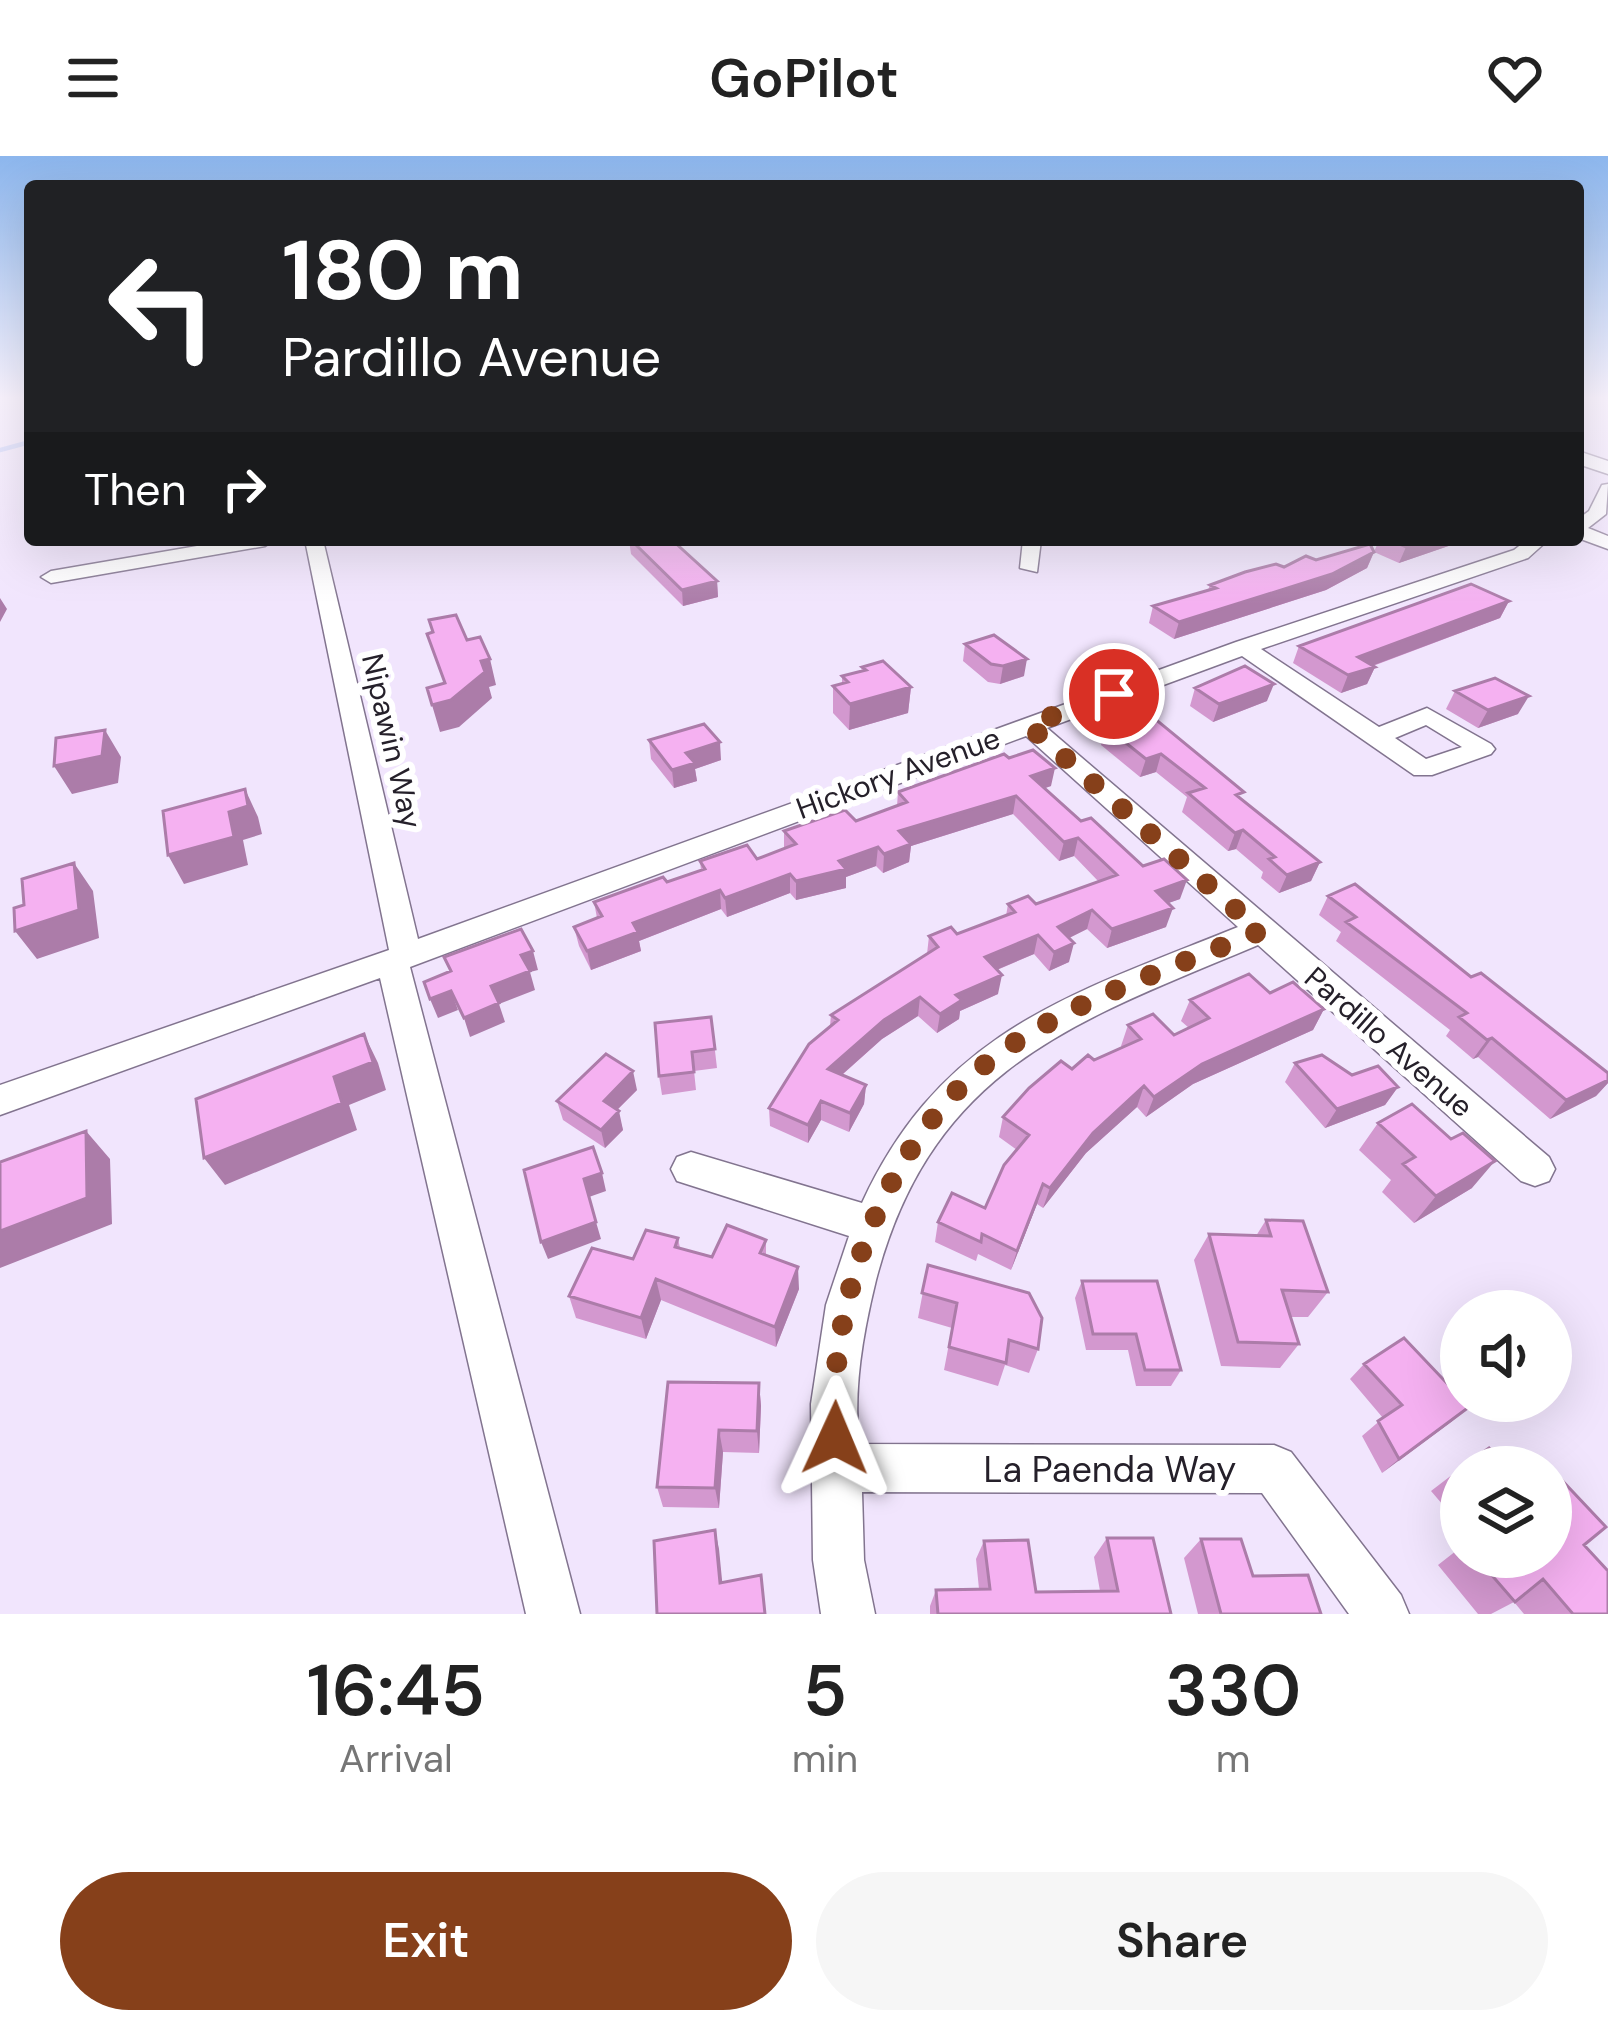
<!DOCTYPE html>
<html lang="en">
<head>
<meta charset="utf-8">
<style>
	:root { --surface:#fff; --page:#f6f6f6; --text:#222; --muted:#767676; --accent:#86401a }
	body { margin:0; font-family:"DM Sans",sans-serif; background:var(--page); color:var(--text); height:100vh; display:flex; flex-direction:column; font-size:45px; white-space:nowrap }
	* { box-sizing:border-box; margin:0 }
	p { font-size:39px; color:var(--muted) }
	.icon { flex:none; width:66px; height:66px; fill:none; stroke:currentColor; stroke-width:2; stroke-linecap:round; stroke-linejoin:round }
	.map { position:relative; height:1458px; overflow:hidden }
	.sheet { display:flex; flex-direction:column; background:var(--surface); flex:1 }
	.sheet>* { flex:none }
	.guide { position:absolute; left:24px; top:24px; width:1560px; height:366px; border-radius:12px; box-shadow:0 12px 48px #0002; background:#202124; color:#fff; overflow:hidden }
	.buttons { position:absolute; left:1440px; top:1134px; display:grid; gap:24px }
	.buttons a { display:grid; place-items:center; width:132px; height:132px; border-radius:50%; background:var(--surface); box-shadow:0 12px 48px #0002; font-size:60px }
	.pin { position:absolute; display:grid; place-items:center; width:102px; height:102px; color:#fff; margin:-51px; border:6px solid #fff; border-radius:50%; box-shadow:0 3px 12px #0007 }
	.me { position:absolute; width:132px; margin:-66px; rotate:1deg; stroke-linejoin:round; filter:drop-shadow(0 0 9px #0008) }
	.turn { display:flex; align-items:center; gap:42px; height:252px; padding:0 60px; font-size:54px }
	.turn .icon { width:156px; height:156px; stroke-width:2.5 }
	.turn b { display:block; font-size:84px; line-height:102px }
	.then { display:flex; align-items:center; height:114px; padding:0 60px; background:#0003; gap:24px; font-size:45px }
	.eta { display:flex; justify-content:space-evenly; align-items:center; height:204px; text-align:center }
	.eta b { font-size:72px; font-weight:600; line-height:84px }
	.cta { display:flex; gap:24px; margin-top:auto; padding:24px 60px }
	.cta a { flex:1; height:138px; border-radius:72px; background:var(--accent); color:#fff; font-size:48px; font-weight:600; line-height:138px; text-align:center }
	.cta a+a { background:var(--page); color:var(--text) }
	header { display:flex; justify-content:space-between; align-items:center; height:156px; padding:0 60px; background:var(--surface); font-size:54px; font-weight:600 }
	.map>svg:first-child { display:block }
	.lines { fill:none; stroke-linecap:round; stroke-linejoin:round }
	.stream { stroke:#a3b8f5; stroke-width:4.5 }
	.minor-casing { stroke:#82748f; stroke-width:3 }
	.major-casing { stroke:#82748f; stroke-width:3 }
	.minor { fill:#fff; fill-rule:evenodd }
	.major { fill:#fff; fill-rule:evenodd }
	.wall { fill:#d398cf }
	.shaded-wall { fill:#ac7ca9 }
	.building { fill:#f5b1f1; stroke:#ac7ca9; stroke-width:3 }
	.route { stroke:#86401a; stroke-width:21; stroke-dasharray:0 37.8 }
	.labels { text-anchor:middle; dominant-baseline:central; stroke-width:12; stroke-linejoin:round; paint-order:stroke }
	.street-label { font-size:30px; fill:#25202a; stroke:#fff }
	.near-street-label { font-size:36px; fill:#25202a; stroke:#fff }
</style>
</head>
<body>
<header><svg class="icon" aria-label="menu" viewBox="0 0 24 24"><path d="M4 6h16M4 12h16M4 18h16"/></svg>GoPilot<svg class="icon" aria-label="heart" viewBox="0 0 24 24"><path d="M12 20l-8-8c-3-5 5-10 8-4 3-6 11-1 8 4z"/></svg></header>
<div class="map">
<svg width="1608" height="1458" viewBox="0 0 1608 1458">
	<rect width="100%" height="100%" fill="#f1e5fd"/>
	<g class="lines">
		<path class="stream" d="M 0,294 L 30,286"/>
		<g class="minor-casing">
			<path id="minor" d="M 1608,328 L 1606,358 L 1588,372 L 1608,380 L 1608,393 L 1578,382 L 1578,363 L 1589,355 L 1602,329 Z
				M 232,384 L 274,384 L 265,390 L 51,427 L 41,421 L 51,415 Z
				M 305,384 L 323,384 L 418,783 L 1236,486 L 1514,394 L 1527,384 L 1548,384 L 1528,402 L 1261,493 L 1379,571 L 1427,552 L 1491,588 L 1495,593 L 1491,598 L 1432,619 L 1414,619 L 1242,500 L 1047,572 L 1549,1001 L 1555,1013 L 1549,1025 L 1535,1030 L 1521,1025 L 1258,789 C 1075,866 932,911 876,1124 C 863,1177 853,1233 859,1288 L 1274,1289 L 1291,1296 L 1401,1439 L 1409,1458 L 1349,1458 L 1262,1337 L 862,1336 L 864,1404 L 875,1458 L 821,1458 L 813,1404 L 811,1248 L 826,1149 L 849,1080 L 677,1025 L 671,1013 L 677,1001 L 691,996 L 862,1047 C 942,873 1075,837 1238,771 L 1026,580 L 410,811 L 580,1458 L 526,1458 L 380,822 L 0,959 L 0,929 L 389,794 ZM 1426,569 L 1462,591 L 1426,603 L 1395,582 Z
				M 1023,384 L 1041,384 L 1037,416 L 1020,412 Z"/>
		</g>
		<g class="major-casing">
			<path id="major" d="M 1578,295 L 1608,305 L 1608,318 L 1578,308 Z"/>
		</g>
		<use href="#minor" class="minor"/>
		<use href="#major" class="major"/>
	</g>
	<path class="wall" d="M 629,384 L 717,425 L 718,441 L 683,450 L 631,398 Z
		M 1379,384 L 1466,384 L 1399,407 L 1374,396 Z
		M 1374,396 L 1367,412 L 1326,434 L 1174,483 L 1149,467 L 1153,450 L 1208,434 L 1210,429 L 1316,404 Z
		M 1509,445 L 1500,462 L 1373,510 L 1375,511 L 1367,528 L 1341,537 L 1293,507 L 1299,490 Z
		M 965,488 L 1024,520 L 1000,528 L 988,526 L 963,505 Z
		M 862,511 L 911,531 L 908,557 L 849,574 L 833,557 L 833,530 L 842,528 L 842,520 L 861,515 Z
		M 1195,532 L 1267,545 L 1213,566 L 1190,550 Z
		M 1455,535 L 1518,558 L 1478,572 L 1446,553 Z
		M 1097,554 L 1242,643 L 1320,706 L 1311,725 L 1279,737 L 1261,722 L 1263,716 L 1236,693 L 1228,695 L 1182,656 L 1187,641 L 1156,616 L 1140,621 L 1101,589 L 1103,580 L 1093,571 Z
		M 649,584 L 721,604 L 695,613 L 697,625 L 674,632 L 651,603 Z
		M 1051,630 L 1045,632 L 1081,665 L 1143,710 L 1180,743 L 1168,747 L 1166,771 L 1107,792 L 1087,773 L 1069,782 L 1069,806 L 1049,815 L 1034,798 L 997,814 L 998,838 L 960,855 L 959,863 L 937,877 L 918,860 L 882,883 L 842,919 L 866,929 L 864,948 L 849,976 L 821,964 L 808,987 L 770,970 L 769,952 L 830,870 L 831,859 L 927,798 L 929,780 L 957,778 L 1006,760 L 1008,748 L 1036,748 L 1099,726 L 1074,700 L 1059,705 L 1013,658 L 911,690 L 909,706 L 883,717 L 876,710 L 846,721 L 846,732 L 796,744 L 790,737 L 727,761 L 721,753 L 639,785 L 641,795 L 591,814 L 579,790 L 574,771 L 597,762 L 594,746 L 667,726 L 701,714 L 700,705 L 757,703 L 784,693 L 784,675 L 856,665 L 897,650 L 898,636 Z
		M 1328,740 L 1471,821 L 1608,917 L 1608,927 L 1596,940 L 1550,963 L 1478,901 L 1473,903 L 1446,880 L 1450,874 L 1336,785 L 1341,776 L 1319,759 Z
		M 1270,837 L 1324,853 L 1313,874 L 1193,928 L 1146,961 L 1137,951 L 1086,997 L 1043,1052 L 1037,1048 L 1011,1114 L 978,1098 L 976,1105 L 935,1086 L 938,1066 L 985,1052 L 1017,994 L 999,981 L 1003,961 L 1072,913 L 1122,891 L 1121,890 L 1128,869 L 1174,879 L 1189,872 L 1181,865 L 1190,844 Z
		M 711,861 L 717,912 L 694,915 L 696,934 L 662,939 L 659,920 Z
		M 1295,907 L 1398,931 L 1385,949 L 1325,972 L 1285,926 Z
		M 637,934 L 617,954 L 623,974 L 605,992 L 563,964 L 557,945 Z
		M 1378,967 L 1472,1032 L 1414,1067 L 1382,1036 L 1391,1024 L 1359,994 Z
		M 1266,1064 L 1328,1136 L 1308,1161 L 1290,1161 L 1299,1188 L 1280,1212 L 1221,1210 L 1194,1104 L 1209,1078 L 1256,1080 Z
		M 678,1082 L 680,1092 L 712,1101 L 766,1084 L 766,1100 L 799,1133 L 776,1191 L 661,1144 L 646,1183 L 576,1162 L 569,1140 L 633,1103 Z
		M 928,1109 L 1038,1193 L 1029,1217 L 1005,1209 L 998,1230 L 944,1214 L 952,1172 L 918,1162 Z
		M 1082,1125 L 1181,1214 L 1171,1230 L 1136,1230 L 1128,1194 L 1086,1194 L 1075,1142 Z
		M 1364,1208 L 1469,1251 L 1382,1317 L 1362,1280 L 1383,1262 L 1350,1223 Z
		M 759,1227 L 761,1250 L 759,1297 L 723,1296 L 719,1352 L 663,1351 L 657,1331 Z
		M 1461,1312 L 1461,1370 L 1431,1335 Z
		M 1107,1382 L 1171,1458 L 930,1458 L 930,1450 L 936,1434 L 979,1433 L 976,1403 L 984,1385 L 1036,1436 L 1100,1435 L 1094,1401 Z
		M 1201,1383 L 1253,1420 L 1321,1458 L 1198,1458 L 1184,1402 Z
		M 1584,1389 L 1608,1458 L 1524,1458 L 1514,1446 L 1491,1458 L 1478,1458 L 1438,1409 L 1461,1391 L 1461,1401 L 1551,1401 Z"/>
	<path class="shaded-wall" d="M 1426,384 L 1466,384 L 1399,407 L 1406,391 Z
		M 1374,396 L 1367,412 L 1326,434 L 1174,483 L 1179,466 Z
		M 717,425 L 718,441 L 683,450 L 682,434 Z
		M 0,442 L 7,453 L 0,466 Z
		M 1509,445 L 1500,462 L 1350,518 L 1358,501 Z
		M 490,503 L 496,529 L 489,531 L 492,542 L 459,571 L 440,576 L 432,549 L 481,505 Z
		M 1027,503 L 1024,520 L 1000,528 L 1003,510 Z
		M 1375,511 L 1367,528 L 1341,537 L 1348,519 Z
		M 1274,528 L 1267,545 L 1213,566 L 1219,548 Z
		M 911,531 L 908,557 L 849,574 L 850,548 Z
		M 1529,540 L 1518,558 L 1478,572 L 1488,554 Z
		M 105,574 L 121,601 L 118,627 L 72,638 L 54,610 Z
		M 720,586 L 721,604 L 695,613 L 697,625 L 674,632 L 672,614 L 686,597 Z
		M 1161,598 L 1156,616 L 1140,621 L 1146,603 Z
		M 1055,612 L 1051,630 L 1028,638 L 1031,620 Z
		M 245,633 L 258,661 L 262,678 L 243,684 L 248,709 L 184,728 L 168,699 L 229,656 Z
		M 1016,640 L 1013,658 L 911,690 L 909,706 L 883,717 L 884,698 L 899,675 Z
		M 1243,674 L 1236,693 L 1228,695 L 1235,677 Z
		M 1078,682 L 1074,700 L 1059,705 L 1064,686 Z
		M 878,691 L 876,710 L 846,721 L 846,732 L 796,744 L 796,725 L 839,705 Z
		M 1320,706 L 1311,725 L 1279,737 L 1287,719 Z
		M 74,707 L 93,735 L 99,782 L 37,803 L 15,775 Z
		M 790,718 L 790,737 L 727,761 L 725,742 Z
		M 1187,724 L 1180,743 L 1149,754 L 1156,735 Z
		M 720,734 L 721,753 L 639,785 L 641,795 L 591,814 L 587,795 L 633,767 Z
		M 1173,752 L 1166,771 L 1107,792 L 1112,773 Z
		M 1092,754 L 1087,773 L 1053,790 L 1058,771 Z
		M 1038,779 L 1034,798 L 982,820 L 985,801 Z
		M 1074,787 L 1069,806 L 1049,815 L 1054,796 Z
		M 533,795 L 538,814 L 530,816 L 535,834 L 499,848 L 505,866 L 470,881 L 464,862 L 491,830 L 521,799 Z
		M 1002,819 L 998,838 L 960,855 L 959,863 L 937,877 L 940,858 L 956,839 Z
		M 451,835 L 458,854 L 438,862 L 430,843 Z
		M 920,841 L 918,860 L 882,883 L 827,932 L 828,913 L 884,864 Z
		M 1324,853 L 1313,874 L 1193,928 L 1146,961 L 1154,941 L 1202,908 Z
		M 364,878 L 378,907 L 386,934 L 349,949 L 357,974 L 225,1029 L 204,1002 Z
		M 1492,882 L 1478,901 L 1473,903 L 1487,884 Z
		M 633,915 L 637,934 L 608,963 L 604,945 Z
		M 1608,924 L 1608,927 L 1596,940 L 1550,963 L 1566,944 Z
		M 866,929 L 864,948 L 849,976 L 850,957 Z
		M 1144,930 L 1137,951 L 1086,997 L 1043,1052 L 1050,1032 L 1093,977 Z
		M 1398,931 L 1385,949 L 1325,972 L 1337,953 Z
		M 821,945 L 821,964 L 808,987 L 808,969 Z
		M 619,955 L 623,974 L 605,992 L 601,974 Z
		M 86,975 L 110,1003 L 112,1068 L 0,1112 L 0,1075 Z
		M 1495,1005 L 1472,1032 L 1414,1067 L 1436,1040 Z
		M 602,1017 L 606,1035 L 589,1041 L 584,1023 Z
		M 1043,1028 L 1037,1048 L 1011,1114 L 1017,1095 Z
		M 596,1066 L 601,1083 L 548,1103 L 541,1086 Z
		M 798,1111 L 799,1133 L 776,1191 L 775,1171 Z
		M 656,1123 L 661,1144 L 646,1183 L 641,1162 Z
		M 759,1227 L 761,1250 L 759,1297 L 757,1275 Z
		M 1469,1251 L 1451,1266 L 1382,1317 L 1399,1303 Z
		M 719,1274 L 723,1296 L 719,1352 L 715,1332 Z
		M 715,1374 L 719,1393 L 724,1444 L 720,1427 Z"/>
	<path class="building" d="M 631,384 L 672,384 L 717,425 L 682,434 Z
		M 1390,384 L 1426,384 L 1406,391 Z
		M 1370,388 L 1374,396 L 1332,418 L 1179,466 L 1153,450 L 1216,432 L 1210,429 L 1245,416 L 1276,408 L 1284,411 L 1306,400 L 1316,404 Z
		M 1471,428 L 1509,445 L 1358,501 L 1375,511 L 1348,519 L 1299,490 Z
		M 456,459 L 467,484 L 480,481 L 490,503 L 481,505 L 485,516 L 451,544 L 432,549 L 427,532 L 445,527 L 427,478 L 433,476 L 429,464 Z
		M 994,479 L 1027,503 L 1003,510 L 991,508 L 965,488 Z
		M 883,505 L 911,531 L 850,548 L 833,530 L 848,526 L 842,520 L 866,514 L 862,511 Z
		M 1245,510 L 1274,528 L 1219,548 L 1195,532 Z
		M 1495,522 L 1529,540 L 1488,554 L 1455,535 Z
		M 1123,546 L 1139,559 L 1148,557 L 1244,636 L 1236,639 L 1320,706 L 1287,719 L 1269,703 L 1275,701 L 1243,674 L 1235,677 L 1188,637 L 1205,632 L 1161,598 L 1146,603 L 1106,571 L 1115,568 L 1097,554 Z
		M 704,568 L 720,586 L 686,597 L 695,607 L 672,614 L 649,584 Z
		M 105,574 L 102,600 L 54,610 L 56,582 Z
		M 1033,594 L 1055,612 L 1031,620 L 1081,665 L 1091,662 L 1143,710 L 1164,703 L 1187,724 L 1156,735 L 1173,752 L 1112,773 L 1092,754 L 1058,771 L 1074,787 L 1054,796 L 1038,779 L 985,801 L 1002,819 L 956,839 L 962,844 L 940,858 L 920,841 L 884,864 L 828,913 L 866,929 L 850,957 L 821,945 L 808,969 L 769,952 L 809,888 L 838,864 L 831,859 L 938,791 L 929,780 L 951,771 L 957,778 L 1015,756 L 1008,748 L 1028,740 L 1036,748 L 1117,719 L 1078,682 L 1064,686 L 1016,640 L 899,675 L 911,688 L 884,698 L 878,691 L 839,705 L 846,713 L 796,725 L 790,718 L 725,742 L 720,734 L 633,767 L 638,776 L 587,795 L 574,771 L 602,760 L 594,746 L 663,721 L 667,726 L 705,713 L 700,705 L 747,689 L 757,703 L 796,688 L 784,675 L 845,654 L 856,665 L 907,646 L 898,636 L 1004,598 L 1009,602 Z
		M 245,633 L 248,650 L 229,656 L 234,681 L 168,699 L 163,655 Z
		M 74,707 L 79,754 L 15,775 L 14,752 L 24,749 L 22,723 Z
		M 1355,728 L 1471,821 L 1481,817 L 1608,917 L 1608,924 L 1566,944 L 1492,882 L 1487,884 L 1459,861 L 1467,857 L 1346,766 L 1356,761 L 1328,740 Z
		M 521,773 L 533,795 L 521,799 L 530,815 L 491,830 L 499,847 L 464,862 L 451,835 L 430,843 L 424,826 L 451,815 L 444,801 Z
		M 1249,818 L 1270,837 L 1293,826 L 1324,853 L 1202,908 L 1154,941 L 1144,930 L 1093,977 L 1050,1032 L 1043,1028 L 1017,1095 L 982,1078 L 981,1086 L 938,1066 L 952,1037 L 985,1052 L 1004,1009 L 1029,979 L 1003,961 L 1029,932 L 1061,905 L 1072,913 L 1088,899 L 1094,904 L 1141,883 L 1128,869 L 1153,858 L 1174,879 L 1209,862 L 1190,844 Z
		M 711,861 L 715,893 L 692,896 L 694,916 L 659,920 L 655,867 Z
		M 364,878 L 373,906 L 334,921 L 342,947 L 204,1002 L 196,943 Z
		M 606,898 L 633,915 L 604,945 L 619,955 L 601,974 L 557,945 Z
		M 1322,899 L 1352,919 L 1378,910 L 1398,931 L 1337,953 L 1295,907 Z
		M 1412,948 L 1451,983 L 1463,977 L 1495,1005 L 1436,1040 L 1403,1008 L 1415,1001 L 1378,967 Z
		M 86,975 L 87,1042 L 0,1075 L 0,1006 Z
		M 593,991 L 602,1017 L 584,1023 L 596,1066 L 541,1086 L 524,1014 Z
		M 1266,1064 L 1303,1065 L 1328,1136 L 1282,1134 L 1299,1188 L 1238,1186 L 1209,1078 L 1271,1080 Z
		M 727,1069 L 766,1084 L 760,1097 L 798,1111 L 775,1171 L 656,1123 L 641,1162 L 569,1140 L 592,1092 L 633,1103 L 646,1074 L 678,1082 L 675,1091 L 712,1101 Z
		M 928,1109 L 1029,1137 L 1042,1162 L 1038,1193 L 1009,1184 L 1006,1207 L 949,1191 L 957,1147 L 922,1137 Z
		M 1082,1125 L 1157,1125 L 1181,1214 L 1145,1214 L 1136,1178 L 1093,1178 Z
		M 1404,1182 L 1461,1242 L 1461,1245 L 1469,1251 L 1399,1303 L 1378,1265 L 1402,1249 L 1364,1208 Z
		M 668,1226 L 759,1227 L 757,1275 L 719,1274 L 715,1332 L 657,1331 Z
		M 1489,1292 L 1506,1311 L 1462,1311 Z
		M 1557,1319 L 1606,1371 L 1584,1389 L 1608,1415 L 1608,1458 L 1573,1458 L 1543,1423 L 1515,1446 L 1476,1401 L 1551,1401 L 1551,1324 Z
		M 715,1374 L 720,1427 L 761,1419 L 765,1458 L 657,1458 L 654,1385 Z
		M 1107,1382 L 1153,1382 L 1171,1458 L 938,1458 L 936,1434 L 990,1433 L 984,1385 L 1028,1384 L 1036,1436 L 1118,1435 Z
		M 1201,1383 L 1241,1383 L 1253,1420 L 1308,1419 L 1321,1458 L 1221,1458 Z"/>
	<linearGradient id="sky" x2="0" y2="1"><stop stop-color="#8cb6ed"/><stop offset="0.54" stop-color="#f9f3fe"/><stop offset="1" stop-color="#f9f3fe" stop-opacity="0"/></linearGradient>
	<rect width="1608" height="448" fill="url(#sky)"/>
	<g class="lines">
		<path class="route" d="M 835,1282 C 826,1145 888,975 1004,894 C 1080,841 1176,811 1260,775 L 1028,569 L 1114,538"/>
	</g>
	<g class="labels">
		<g class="street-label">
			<text transform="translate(392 585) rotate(77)">Nipawin Way</text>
			<text transform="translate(898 617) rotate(-20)">Hickory Avenue</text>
			<text transform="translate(1389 886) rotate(41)">Pardillo Avenue</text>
		</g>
		<g class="near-street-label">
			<text x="1110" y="1313">La Paenda Way</text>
		</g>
	</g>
</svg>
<div class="buttons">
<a><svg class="icon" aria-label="sound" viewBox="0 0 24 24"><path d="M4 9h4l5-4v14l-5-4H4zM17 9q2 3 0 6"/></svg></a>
<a><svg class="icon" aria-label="layers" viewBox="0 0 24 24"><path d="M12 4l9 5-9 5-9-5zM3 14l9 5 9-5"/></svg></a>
</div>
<div class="pin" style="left:1114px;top:538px;background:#d93025"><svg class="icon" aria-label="arrive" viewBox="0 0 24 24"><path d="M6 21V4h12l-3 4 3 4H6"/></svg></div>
<svg class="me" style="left:835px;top:1282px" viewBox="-20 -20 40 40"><path d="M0-17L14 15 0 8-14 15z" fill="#86401a" stroke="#fff" stroke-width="4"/></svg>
<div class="guide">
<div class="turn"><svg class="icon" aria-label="left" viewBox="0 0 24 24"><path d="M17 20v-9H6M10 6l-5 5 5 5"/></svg><div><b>180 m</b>Pardillo Avenue</div></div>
<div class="then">Then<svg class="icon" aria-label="right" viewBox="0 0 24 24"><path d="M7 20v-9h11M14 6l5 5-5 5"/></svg></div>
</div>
</div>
<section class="sheet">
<div class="eta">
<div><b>16:45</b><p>Arrival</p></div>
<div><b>5</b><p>min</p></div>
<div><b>330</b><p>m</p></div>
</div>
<div class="cta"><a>Exit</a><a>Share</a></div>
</section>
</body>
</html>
